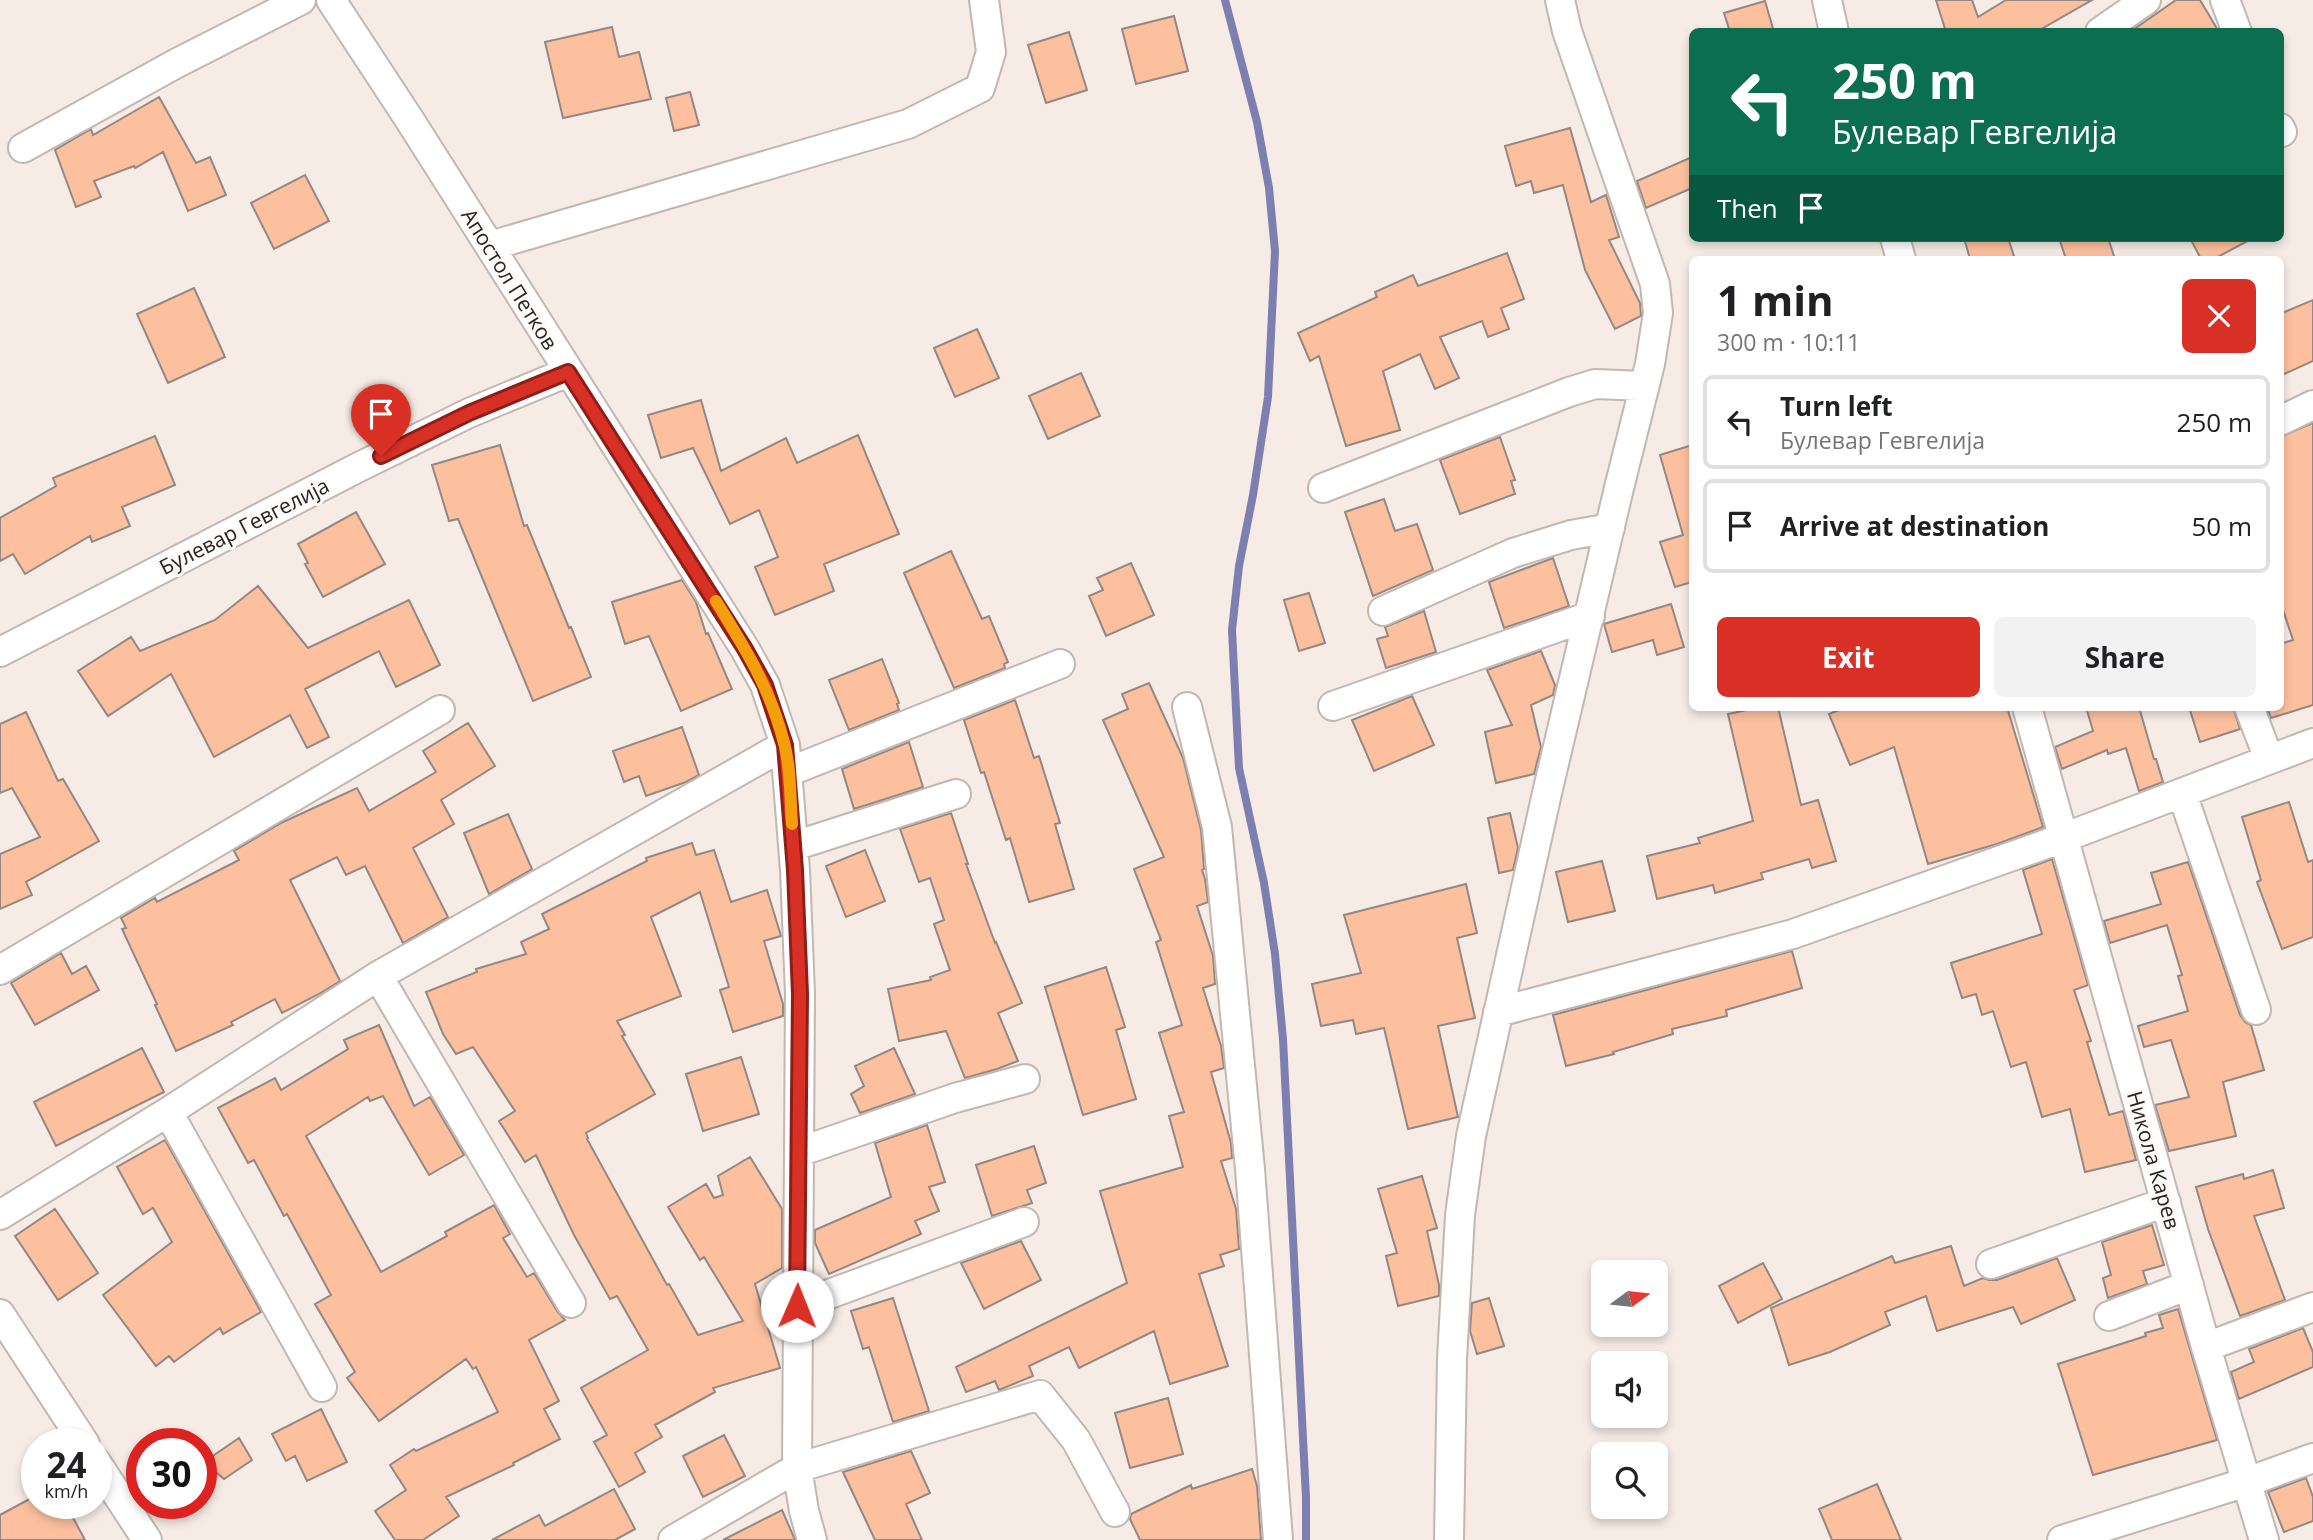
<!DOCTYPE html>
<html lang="en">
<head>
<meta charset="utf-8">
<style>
	:root { --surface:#fff; --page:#f2f2f2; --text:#202124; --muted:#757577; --line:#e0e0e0; --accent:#d93025 }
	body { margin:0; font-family:"Open Sans",sans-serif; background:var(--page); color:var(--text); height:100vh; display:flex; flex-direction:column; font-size:26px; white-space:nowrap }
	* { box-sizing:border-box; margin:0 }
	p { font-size:23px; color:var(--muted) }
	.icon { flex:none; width:38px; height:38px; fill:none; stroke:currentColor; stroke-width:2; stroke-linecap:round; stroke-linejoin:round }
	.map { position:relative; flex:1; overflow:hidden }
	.panel { position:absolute; left:1689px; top:256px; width:595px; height:455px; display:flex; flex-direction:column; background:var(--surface); border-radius:10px; box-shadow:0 4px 10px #0003 }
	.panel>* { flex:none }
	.hud { position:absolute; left:1689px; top:28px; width:595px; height:214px; border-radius:10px; box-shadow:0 4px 10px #0003; background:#0b6e4f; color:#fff; overflow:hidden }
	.needle { width:46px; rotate:75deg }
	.buttons { position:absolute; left:1591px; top:1260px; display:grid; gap:14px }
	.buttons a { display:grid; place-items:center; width:77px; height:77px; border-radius:10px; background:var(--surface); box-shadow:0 4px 10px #0003; font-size:35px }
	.speed { position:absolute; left:21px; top:1428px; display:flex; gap:14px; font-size:35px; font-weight:700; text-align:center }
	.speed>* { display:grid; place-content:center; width:91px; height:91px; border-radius:50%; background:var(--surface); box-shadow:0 4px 10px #0003; line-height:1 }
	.speed small { font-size:18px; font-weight:400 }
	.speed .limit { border:10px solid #d22; background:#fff; color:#111 }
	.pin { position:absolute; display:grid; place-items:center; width:60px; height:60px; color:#fff; margin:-72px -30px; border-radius:50% 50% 50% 0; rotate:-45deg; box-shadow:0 0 7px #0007 }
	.pin .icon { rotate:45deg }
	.me { position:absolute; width:77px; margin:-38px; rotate:1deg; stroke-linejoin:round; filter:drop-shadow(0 0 5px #0008) }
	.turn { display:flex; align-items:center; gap:24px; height:147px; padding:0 28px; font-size:32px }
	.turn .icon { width:91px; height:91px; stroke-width:2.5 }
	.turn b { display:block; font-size:49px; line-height:60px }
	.then { display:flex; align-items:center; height:66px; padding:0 28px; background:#0003; gap:14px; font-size:26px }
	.round { display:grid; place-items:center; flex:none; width:74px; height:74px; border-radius:10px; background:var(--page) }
	.headline { display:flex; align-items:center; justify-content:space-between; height:119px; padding:0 28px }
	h1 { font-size:42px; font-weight:700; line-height:52px }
	.button { display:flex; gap:14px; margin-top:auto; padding:14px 28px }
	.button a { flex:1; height:80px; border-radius:10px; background:var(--accent); color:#fff; font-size:28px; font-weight:700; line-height:80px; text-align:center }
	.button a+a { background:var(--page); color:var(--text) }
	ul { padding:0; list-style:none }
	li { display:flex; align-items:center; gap:21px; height:94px; margin:0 14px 10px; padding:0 14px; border:4px solid var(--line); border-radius:10px }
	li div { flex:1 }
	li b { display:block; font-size:26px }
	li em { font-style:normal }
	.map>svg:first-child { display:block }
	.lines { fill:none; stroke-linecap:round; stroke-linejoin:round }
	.stream { stroke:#7d7fb0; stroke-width:8 }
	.building { fill:#fdc09f; stroke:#938883; stroke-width:2 }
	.minor-casing { stroke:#c2b7b1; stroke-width:32 }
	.minor { stroke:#fff; stroke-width:28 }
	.route-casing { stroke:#8d1f18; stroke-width:18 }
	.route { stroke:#d93025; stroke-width:12 }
	.slow { stroke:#f59e0b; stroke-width:12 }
	.labels { text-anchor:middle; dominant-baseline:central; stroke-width:6; stroke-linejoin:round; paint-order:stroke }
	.street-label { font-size:21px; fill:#272321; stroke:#fefaf7 }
</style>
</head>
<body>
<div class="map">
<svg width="2313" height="1540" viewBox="0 0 2313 1540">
	<rect width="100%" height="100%" fill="#f6ebe5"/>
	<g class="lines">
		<path class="stream" d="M 1225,0 L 1257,122 L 1269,188 L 1275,251 L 1268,397 L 1253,495 L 1239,566 L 1232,630 L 1239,768 L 1264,883 L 1275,954 L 1283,1039 L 1306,1498 L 1306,1540"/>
	</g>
	<path class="building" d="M 1936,0 L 1972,0 L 1978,17 L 2006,0 L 2092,0 L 2036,32 L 1946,32 Z
		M 2176,0 L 2200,0 L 2219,32 L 2130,32 Z
		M 1765,1 L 1774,32 L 1730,32 L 1724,13 Z
		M 1174,16 L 1188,71 L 1136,84 L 1122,29 Z
		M 612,27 L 619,57 L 639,52 L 651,99 L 563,118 L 545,42 Z
		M 1069,32 L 1087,90 L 1046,103 L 1028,45 Z
		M 690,92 L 699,125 L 674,131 L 666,98 Z
		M 159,97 L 196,163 L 210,157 L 226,195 L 188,211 L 163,152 L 135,168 L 134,166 L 94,181 L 101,197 L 76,207 L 55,150 L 91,129 L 93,135 Z
		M 1570,128 L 1591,202 L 1606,195 L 1619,237 L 1609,240 L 1640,303 L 1641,316 L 1615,329 L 1585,270 L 1563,185 L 1534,193 L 1531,181 L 1516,186 L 1505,146 Z
		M 1692,157 L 1692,188 L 1646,208 L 1637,181 Z
		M 305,175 L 329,221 L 274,249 L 251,203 Z
		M 1964,238 L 2008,238 L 2015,259 L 1970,259 Z
		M 2059,238 L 2108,238 L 2115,259 L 2066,259 Z
		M 2190,238 L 2253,238 L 2214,259 L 2201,259 Z
		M 1507,253 L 1524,299 L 1501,308 L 1509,329 L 1488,337 L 1482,321 L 1440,337 L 1459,378 L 1435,389 L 1420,354 L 1383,371 L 1400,430 L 1346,446 L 1319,356 L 1310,361 L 1298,333 L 1377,297 L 1375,292 L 1413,275 L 1418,286 Z
		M 194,288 L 225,357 L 168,383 L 137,314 Z
		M 2313,300 L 2313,361 L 2280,376 L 2280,314 Z
		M 977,329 L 999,378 L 955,397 L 934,348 Z
		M 1081,373 L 1100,416 L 1048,439 L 1029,396 Z
		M 701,400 L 721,471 L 786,438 L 797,463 L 858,435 L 899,534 L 824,564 L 834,591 L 775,615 L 755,567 L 778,557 L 759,510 L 730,524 L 693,448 L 661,458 L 648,415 Z
		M 2313,423 L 2313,705 L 2271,718 L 2267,707 L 2280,707 L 2280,644 L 2293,640 L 2280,601 L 2280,437 Z
		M 155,436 L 175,485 L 122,507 L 130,526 L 92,542 L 90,536 L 25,574 L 13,554 L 0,561 L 0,518 L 56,486 L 53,478 Z
		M 1500,437 L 1515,480 L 1511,481 L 1515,494 L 1460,514 L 1440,460 Z
		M 500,445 L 524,526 L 527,525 L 569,628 L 571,627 L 591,677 L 533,701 L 458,519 L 449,521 L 432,465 Z
		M 1692,445 L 1692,582 L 1675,587 L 1660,542 L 1683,535 L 1660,455 Z
		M 1384,499 L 1395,531 L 1417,524 L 1433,570 L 1373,596 L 1345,512 Z
		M 356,512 L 385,564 L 323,597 L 305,564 L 308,563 L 298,544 Z
		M 951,551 L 982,619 L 989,616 L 1008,662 L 1004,664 L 1005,668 L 954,688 L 904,573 Z
		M 1553,558 L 1569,606 L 1504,628 L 1489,582 Z
		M 1131,563 L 1154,615 L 1106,636 L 1089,596 L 1103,590 L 1097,578 Z
		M 682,580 L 696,602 L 706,634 L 708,633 L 732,689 L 681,711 L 649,636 L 625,644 L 612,602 Z
		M 258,586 L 308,648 L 409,600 L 440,665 L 396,687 L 379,651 L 305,689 L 329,737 L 307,748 L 290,715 L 214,757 L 171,674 L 108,716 L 78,671 L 131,637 L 140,651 L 215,620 Z
		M 1309,593 L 1325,643 L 1299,651 L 1284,600 Z
		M 1671,604 L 1684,647 L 1657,655 L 1653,640 L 1612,652 L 1604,624 Z
		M 1424,611 L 1436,652 L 1386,668 L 1377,639 L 1388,636 L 1385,627 Z
		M 1541,651 L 1555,685 L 1553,695 L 1531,705 L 1541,747 L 1534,774 L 1496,783 L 1485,732 L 1512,725 L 1487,670 Z
		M 882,659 L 899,703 L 897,704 L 899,710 L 849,730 L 829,680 Z
		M 1149,683 L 1183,758 L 1201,830 L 1204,869 L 1202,870 L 1205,879 L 1208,902 L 1197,906 L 1213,956 L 1215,984 L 1203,988 L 1221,1046 L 1224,1068 L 1211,1072 L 1231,1143 L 1232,1158 L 1221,1161 L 1236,1209 L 1239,1249 L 1220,1255 L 1224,1266 L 1199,1274 L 1228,1366 L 1170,1384 L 1154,1331 L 1079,1368 L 1069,1347 L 1029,1366 L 1033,1376 L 999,1390 L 995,1381 L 966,1392 L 956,1367 L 1127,1283 L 1100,1191 L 1183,1167 L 1169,1116 L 1184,1112 L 1159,1033 L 1182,1025 L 1156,942 L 1161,940 L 1134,869 L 1164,857 L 1103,720 L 1128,709 L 1122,694 Z
		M 1412,696 L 1434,745 L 1374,771 L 1352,720 Z
		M 1015,700 L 1034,758 L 1039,756 L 1060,823 L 1055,824 L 1074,889 L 1029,902 L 1010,838 L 1006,840 L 984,772 L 981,773 L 964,720 Z
		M 1761,707 L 1778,707 L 1801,805 L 1818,800 L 1836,861 L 1812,868 L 1809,859 L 1761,873 L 1763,879 L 1715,893 L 1713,885 L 1657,899 L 1647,856 L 1700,843 L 1698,838 L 1753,821 L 1728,714 Z
		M 1846,707 L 2007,707 L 2043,827 L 1997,844 L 1928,864 L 1894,747 L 1850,765 L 1829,714 Z
		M 2086,707 L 2139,707 L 2154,759 L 2156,759 L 2163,782 L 2139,791 L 2126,748 L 2108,754 L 2107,750 L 2062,769 L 2055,747 L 2093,731 Z
		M 2189,707 L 2233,707 L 2240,729 L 2200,742 Z
		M 26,712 L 58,781 L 63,779 L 99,841 L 26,882 L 32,895 L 0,909 L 0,854 L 40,837 L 12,788 L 0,793 L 0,724 Z
		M 468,723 L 495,766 L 441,800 L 454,824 L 413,848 L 448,917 L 403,943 L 365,866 L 346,875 L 337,857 L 290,880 L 340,981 L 319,994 L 282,1013 L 275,999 L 231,1022 L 233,1025 L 176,1051 L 155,1005 L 157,1004 L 122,929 L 126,928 L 121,918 L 155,898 L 157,902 L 239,860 L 234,851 L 281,823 L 357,788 L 369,811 L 436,772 L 423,751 Z
		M 682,727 L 699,775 L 686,782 L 646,796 L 639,776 L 624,782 L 613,751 Z
		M 909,742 L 923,787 L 854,809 L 842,769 Z
		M 2289,802 L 2308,862 L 2313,860 L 2313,937 L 2282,949 L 2257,882 L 2261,880 L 2242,817 Z
		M 951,813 L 968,864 L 966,864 L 995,943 L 996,942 L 1022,1003 L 998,1013 L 1018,1061 L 997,1069 L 965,1078 L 946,1031 L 899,1041 L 888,989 L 931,980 L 930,977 L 950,970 L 934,924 L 944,920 L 930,878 L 919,882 L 900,829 Z
		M 1510,813 L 1518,848 L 1513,870 L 1499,873 L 1488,818 Z
		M 508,814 L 532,869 L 489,894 L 464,833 Z
		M 692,843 L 696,855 L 714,850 L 731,902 L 767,890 L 781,936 L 764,941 L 783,1004 L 783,1016 L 733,1032 L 720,990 L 729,987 L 700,892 L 651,917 L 681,996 L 617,1021 L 625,1035 L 622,1036 L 655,1094 L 586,1133 L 588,1138 L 587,1139 L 667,1285 L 669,1284 L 698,1335 L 743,1321 L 704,1257 L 700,1260 L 668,1207 L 706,1184 L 714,1198 L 723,1195 L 718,1176 L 750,1157 L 782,1209 L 782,1268 L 755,1284 L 780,1368 L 713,1388 L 715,1392 L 655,1425 L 662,1437 L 635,1453 L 645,1472 L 619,1487 L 594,1442 L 607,1435 L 581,1388 L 648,1350 L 617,1296 L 610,1299 L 574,1235 L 536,1155 L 525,1162 L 499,1121 L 515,1111 L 473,1047 L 456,1054 L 443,1034 L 426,992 L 477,972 L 476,969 L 526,954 L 521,942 L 549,929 L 542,914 L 647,861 L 646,858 Z
		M 865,850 L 885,901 L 846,917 L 826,866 Z
		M 2052,859 L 2088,985 L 2074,990 L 2091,1041 L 2087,1042 L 2109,1115 L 2123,1111 L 2136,1160 L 2085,1172 L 2070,1109 L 2042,1117 L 2026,1062 L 2011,1067 L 1993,1011 L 1982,1015 L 1976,994 L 1962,998 L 1951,963 L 2042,934 L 2023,870 Z
		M 1602,861 L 1615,911 L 1568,922 L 1556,872 Z
		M 2188,862 L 2240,1015 L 2245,1022 L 2251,1025 L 2264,1070 L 2223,1082 L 2236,1136 L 2169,1151 L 2155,1105 L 2189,1097 L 2171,1040 L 2144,1047 L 2138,1026 L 2188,1011 L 2178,976 L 2182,975 L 2167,925 L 2110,943 L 2104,921 L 2161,904 L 2151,873 Z
		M 1466,884 L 1477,933 L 1457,938 L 1475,1018 L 1438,1026 L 1458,1117 L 1408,1129 L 1384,1028 L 1356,1034 L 1353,1020 L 1321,1026 L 1312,984 L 1361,973 L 1344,915 Z
		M 1792,951 L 1802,988 L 1726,1010 L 1727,1016 L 1672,1029 L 1673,1034 L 1613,1052 L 1614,1054 L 1566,1066 L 1553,1015 Z
		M 61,953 L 72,974 L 86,966 L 99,990 L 35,1025 L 11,983 Z
		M 1106,967 L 1125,1027 L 1116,1030 L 1136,1099 L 1083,1115 L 1045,987 Z
		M 379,1025 L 414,1106 L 430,1097 L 464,1155 L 429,1175 L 383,1096 L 370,1101 L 368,1097 L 306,1136 L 381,1272 L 447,1236 L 445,1232 L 494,1205 L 510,1234 L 503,1238 L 527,1277 L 534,1273 L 557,1311 L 565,1320 L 529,1340 L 559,1401 L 544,1409 L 560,1439 L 513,1463 L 514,1465 L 446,1497 L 459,1516 L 423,1540 L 395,1540 L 375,1511 L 406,1490 L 390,1465 L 414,1449 L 416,1451 L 498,1412 L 476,1367 L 473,1369 L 466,1359 L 379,1421 L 347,1378 L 355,1372 L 315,1304 L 331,1295 L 287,1214 L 284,1216 L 254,1160 L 248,1163 L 218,1108 L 275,1078 L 281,1090 L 348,1049 L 344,1040 Z
		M 142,1048 L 164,1092 L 56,1146 L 34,1102 Z
		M 894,1048 L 915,1094 L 860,1113 L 851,1094 L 864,1086 L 855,1066 Z
		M 741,1057 L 759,1114 L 703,1131 L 686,1074 Z
		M 927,1125 L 945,1182 L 929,1187 L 939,1211 L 915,1221 L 921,1234 L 829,1274 L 815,1243 L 815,1230 L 891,1197 L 875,1143 Z
		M 165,1140 L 261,1312 L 223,1334 L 220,1328 L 174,1362 L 169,1356 L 156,1366 L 103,1295 L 172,1242 L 153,1208 L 143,1214 L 117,1167 Z
		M 1034,1146 L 1046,1183 L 1027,1190 L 1032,1203 L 992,1216 L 976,1165 Z
		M 2273,1170 L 2284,1208 L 2254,1216 L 2285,1300 L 2240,1316 L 2208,1229 L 2196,1187 L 2243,1174 L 2244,1179 Z
		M 1422,1176 L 1437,1228 L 1427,1231 L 1439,1285 L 1439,1296 L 1398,1306 L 1386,1256 L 1397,1253 L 1378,1189 Z
		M 55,1209 L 98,1273 L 58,1300 L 15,1236 Z
		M 2152,1225 L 2164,1265 L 2143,1271 L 2147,1284 L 2108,1298 L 2103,1278 L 2111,1275 L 2102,1242 Z
		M 1021,1241 L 1041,1280 L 984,1309 L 961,1263 Z
		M 1951,1246 L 1964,1286 L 1983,1278 L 1989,1280 L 1997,1280 L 2057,1258 L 2075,1300 L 2021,1324 L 2013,1307 L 1937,1331 L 1926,1296 L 1885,1312 L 1890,1325 L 1830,1352 L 1789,1365 L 1771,1308 L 1892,1256 L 1895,1263 Z
		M 1763,1263 L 1782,1299 L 1738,1323 L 1719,1286 Z
		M 893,1298 L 929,1411 L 893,1422 L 869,1347 L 863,1349 L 851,1311 Z
		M 1489,1298 L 1504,1346 L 1477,1354 L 1470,1331 L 1472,1303 Z
		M 2178,1309 L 2217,1440 L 2093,1475 L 2058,1364 L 2146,1336 L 2145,1333 L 2163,1328 L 2159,1315 Z
		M 2303,1328 L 2313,1352 L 2313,1367 L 2239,1399 L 2231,1372 L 2254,1362 L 2249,1349 Z
		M 1168,1398 L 1183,1454 L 1130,1468 L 1115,1413 Z
		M 321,1409 L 347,1462 L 307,1481 L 295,1456 L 286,1461 L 272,1434 Z
		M 724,1435 L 745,1476 L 703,1497 L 683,1456 Z
		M 239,1438 L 252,1460 L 224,1479 L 204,1462 Z
		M 911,1451 L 930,1493 L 906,1504 L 922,1540 L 875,1540 L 843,1472 Z
		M 1252,1469 L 1257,1486 L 1261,1540 L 1140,1540 L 1130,1519 L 1131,1514 L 1191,1485 L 1192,1489 Z
		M 2306,1478 L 2313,1497 L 2313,1521 L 2284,1532 L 2268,1492 Z
		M 1877,1484 L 1901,1540 L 1832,1540 L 1819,1509 Z
		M 614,1489 L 635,1529 L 615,1540 L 492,1540 L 539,1515 L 545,1526 Z
		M 37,1495 L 37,1503 L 65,1503 L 85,1540 L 0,1540 L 0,1515 Z
		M 782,1510 L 795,1540 L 723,1540 Z"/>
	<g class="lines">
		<g class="minor-casing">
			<path id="minor" d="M 331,0 L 411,122 L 745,649 L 765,685 L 785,745 L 795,870 L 800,994 L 797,1468 L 804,1511 L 812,1540
				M 1827,0 L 1834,32
				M 2225,0 L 2237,32
				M 2100,32 L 2146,0
				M 2280,128 L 2282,132
				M 23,148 L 177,63 L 301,0
				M 1895,238 L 1901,259
				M 490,246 L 908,124 L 980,88 L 991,52 L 984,0
				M 2280,421 L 2313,405
				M 1323,488 L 1569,392 L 1595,384 L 1644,386
				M 1383,611 L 1513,553 L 1571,535 L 1610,528
				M 0,652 L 359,467 L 469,413 L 568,372
				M 1333,706 L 1590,616
				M 1187,707 L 1217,827 L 1250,1169 L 1278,1540
				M 2027,707 L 2206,1347 L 2264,1540
				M 2249,707 L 2269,759
				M 788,772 L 1060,664
				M 2182,793 L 2256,1010
				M 794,846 L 956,794
				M 0,970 L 440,710
				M 378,976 L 571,1303
				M 1498,1012 L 1793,934 L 2063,838 L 2313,743
				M 168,1112 L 322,1387
				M 799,1152 L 955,1098 L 1025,1079
				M 0,1215 L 168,1112 L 378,976 L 785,745
				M 1991,1264 L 2166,1202
				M 797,1306 L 1024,1222
				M 0,1314 L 85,1444
				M 2109,1316 L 2189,1285
				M 2206,1347 L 2313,1307
				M 96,1462 L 147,1540
				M 673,1540 L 797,1468 L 1040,1395 L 1076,1440 L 1115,1512
				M 1449,1540 L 1452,1359 L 1460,1215 L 1471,1136 L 1547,793 L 1619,488 L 1650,364 L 1658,313 L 1655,284 L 1567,31 L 1560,0
				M 2062,1540 L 2247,1482 L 2313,1458"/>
		</g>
		<use href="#minor" class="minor"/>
	</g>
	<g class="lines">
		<g class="route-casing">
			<path id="route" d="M 381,456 L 469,413 L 568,372 L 745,649 L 765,685 L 785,745 L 795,870 L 800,994 L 797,1306"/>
		</g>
		<use href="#route" class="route"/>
		<path class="slow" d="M 716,601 C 744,647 771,689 784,743 C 791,768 790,798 792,824"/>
	</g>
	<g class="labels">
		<g class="street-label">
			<text transform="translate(510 279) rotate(58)">Апостол Петков</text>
			<text transform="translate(244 526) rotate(-27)">Булевар Гевгелија</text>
			<text transform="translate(2154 1160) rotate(74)">Никола Карев</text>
		</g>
	</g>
</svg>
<div class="buttons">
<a><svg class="needle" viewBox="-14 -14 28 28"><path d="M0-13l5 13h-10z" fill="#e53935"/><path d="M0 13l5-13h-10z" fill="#757577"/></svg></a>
<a><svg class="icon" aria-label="sound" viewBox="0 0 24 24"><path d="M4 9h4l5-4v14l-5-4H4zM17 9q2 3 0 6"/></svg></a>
<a><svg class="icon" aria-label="search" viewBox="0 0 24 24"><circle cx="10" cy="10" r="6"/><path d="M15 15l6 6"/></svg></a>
</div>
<div class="speed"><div>24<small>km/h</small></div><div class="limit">30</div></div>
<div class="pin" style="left:381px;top:456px;background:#d93025"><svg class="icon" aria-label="arrive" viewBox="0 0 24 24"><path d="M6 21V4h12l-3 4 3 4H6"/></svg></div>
<svg class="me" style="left:797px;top:1306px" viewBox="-20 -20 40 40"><circle r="19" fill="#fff"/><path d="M0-13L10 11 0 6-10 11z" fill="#d93025"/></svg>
<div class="hud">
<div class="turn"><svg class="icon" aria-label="left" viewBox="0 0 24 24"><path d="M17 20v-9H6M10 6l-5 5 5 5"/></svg><div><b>250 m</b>Булевар Гевгелија</div></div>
<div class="then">Then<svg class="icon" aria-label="arrive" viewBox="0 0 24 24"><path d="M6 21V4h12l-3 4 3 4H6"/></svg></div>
</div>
<section class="panel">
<div class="headline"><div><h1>1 min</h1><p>300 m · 10:11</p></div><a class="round" style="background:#d93025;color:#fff"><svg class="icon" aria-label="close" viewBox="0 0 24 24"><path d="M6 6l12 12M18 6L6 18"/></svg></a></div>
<ul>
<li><svg class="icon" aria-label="left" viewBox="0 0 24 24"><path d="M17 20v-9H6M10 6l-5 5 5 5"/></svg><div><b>Turn left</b><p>Булевар Гевгелија</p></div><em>250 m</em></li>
<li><svg class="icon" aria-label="arrive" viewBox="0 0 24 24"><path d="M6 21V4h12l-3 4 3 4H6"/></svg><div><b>Arrive at destination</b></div><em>50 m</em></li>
</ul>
<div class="button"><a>Exit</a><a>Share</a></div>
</section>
</div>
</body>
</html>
